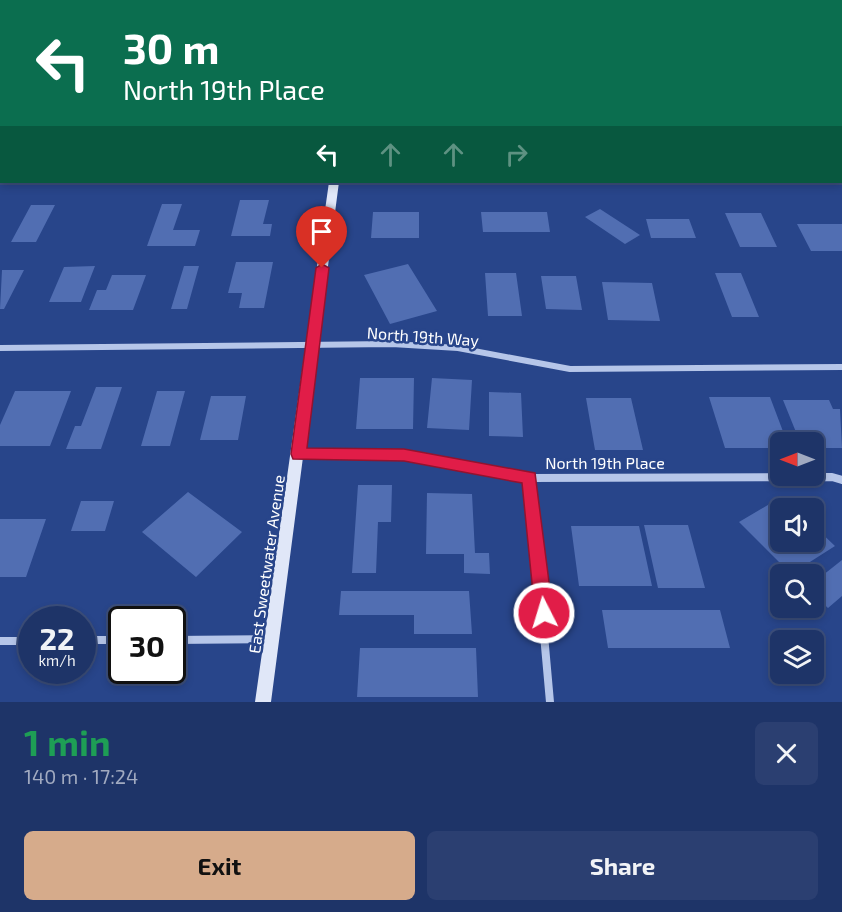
<!DOCTYPE html>
<html lang="en">
<head>
<meta charset="utf-8">
<style>
	:root { --surface:#1e3468; --page:#2b3f71; --text:#f1f3f6; --muted:#a1aac0; --line:#3c4f7c; --accent:#d6ab8b }
	body { margin:0; font-family:"Exo 2",sans-serif; background:var(--page); color:var(--text); height:100vh; display:flex; flex-direction:column; font-size:22px; white-space:nowrap }
	* { box-sizing:border-box; margin:0 }
	p { font-size:20px; color:var(--muted) }
	.icon { flex:none; width:33px; height:33px; fill:none; stroke:currentColor; stroke-width:2; stroke-linecap:round; stroke-linejoin:round }
	.map { position:relative; height:702px; overflow:hidden }
	.panel { display:flex; flex-direction:column; background:var(--surface); flex:1 }
	.panel>* { flex:none }
	.top-card { position:absolute; left:0px; top:0px; width:843px; height:183px; box-shadow:0 3px 9px #0003,0 0 0 2px var(--line); background:#0b6e4f; color:#fff; overflow:hidden }
	.needle { width:39px; rotate:270deg }
	.fabs { position:absolute; left:770px; top:432px; display:grid; gap:12px }
	.fabs a { display:grid; place-items:center; width:54px; height:54px; border-radius:9px; background:var(--surface); box-shadow:0 3px 9px #0003,0 0 0 2px var(--line); font-size:30px }
	.speed { position:absolute; left:18px; top:606px; display:flex; gap:12px; font-size:30px; font-weight:700; text-align:center }
	.speed>* { display:grid; place-content:center; width:78px; height:78px; border-radius:50%; background:var(--surface); box-shadow:0 3px 9px #0003,0 0 0 2px var(--line); line-height:1 }
	.speed small { font-size:15px; font-weight:400 }
	.speed .limit { border:3px solid #111; border-radius:9px; background:#fff; color:#111 }
	.pin { position:absolute; display:grid; place-items:center; width:51px; height:51px; color:#fff; margin:-62px -26px; border-radius:50% 50% 50% 0; rotate:-45deg; box-shadow:0 0 6px #0007 }
	.pin .icon { rotate:45deg }
	.me { position:absolute; width:66px; margin:-33px; rotate:355deg; stroke-linejoin:round; filter:drop-shadow(0 0 4px #0008) }
	.turn { display:flex; align-items:center; gap:21px; height:126px; padding:0 24px; font-size:27px }
	.turn .icon { width:78px; height:78px; stroke-width:2.5 }
	.turn b { display:block; font-size:42px; line-height:51px }
	.lanes { display:flex; align-items:center; height:57px; padding:0 24px; background:#0003; justify-content:center; gap:30px; direction:ltr }
	.lanes .off { opacity:.35 }
	.round { display:grid; place-items:center; flex:none; width:63px; height:63px; border-radius:9px; background:var(--page) }
	.overview { display:flex; align-items:center; justify-content:space-between; height:102px; padding:0 24px }
	h1 { font-size:36px; font-weight:700; line-height:45px; color:#1e9e55 }
	.primary-button { display:flex; gap:12px; margin-top:auto; padding:12px 24px }
	.primary-button a { flex:1; height:69px; border-radius:9px; background:var(--accent); color:#111; font-size:24px; font-weight:700; line-height:69px; text-align:center }
	.primary-button a+a { background:var(--page); color:var(--text) }
	.map>svg:first-child { display:block }
	.building { fill:#516eb2 }
	.lines { fill:none; stroke-linecap:round; stroke-linejoin:round }
	.street-far1 { stroke:#b6c6e9; stroke-width:6 }
	.street { stroke:#b6c6e9; stroke-width:8 }
	.secondary { fill:#e0e7f8; fill-rule:evenodd }
	.route { fill:#e11d48; stroke:#92132f; stroke-width:1.5 }
	.labels { text-anchor:middle; dominant-baseline:central; stroke-width:5; stroke-linejoin:round; paint-order:stroke }
	.street-label { font-size:16px; fill:#fff; stroke:#28458a }
</style>
</head>
<body>
<div class="map">
<svg width="842" height="702" viewBox="0 0 842 702">
	<rect width="100%" height="100%" fill="#28458a"/>
	<path class="building" d="M 240,200 L 269,200 L 263,224 L 272,224 L 270,236 L 231,236 Z
		M 162,204 L 182,204 L 173,230 L 200,230 L 195,246 L 147,246 Z
		M 31,205 L 55,205 L 36,242 L 11,242 Z
		M 600,209 L 640,235 L 625,244 L 585,217 Z
		M 373,212 L 419,212 L 419,238 L 371,238 Z
		M 481,212 L 547,212 L 550,232 L 483,232 Z
		M 725,213 L 761,213 L 777,247 L 740,247 Z
		M 646,219 L 689,219 L 696,238 L 651,238 Z
		M 797,224 L 842,224 L 842,251 L 811,251 Z
		M 236,262 L 273,262 L 264,308 L 239,308 L 242,293 L 228,293 Z
		M 408,264 L 437,311 L 390,324 L 364,275 Z
		M 95,266 L 81,302 L 49,302 L 64,267 Z
		M 184,266 L 199,266 L 187,309 L 171,309 Z
		M 2,270 L 24,270 L 4,309 L 0,309 Z
		M 485,273 L 516,273 L 522,316 L 488,316 Z
		M 715,273 L 741,273 L 759,317 L 732,317 Z
		M 112,275 L 146,275 L 133,310 L 89,310 L 97,290 L 106,290 Z
		M 541,276 L 576,276 L 582,310 L 546,309 Z
		M 602,282 L 652,283 L 660,321 L 608,320 Z
		M 360,378 L 414,378 L 413,429 L 356,429 Z
		M 432,378 L 472,380 L 469,430 L 427,428 Z
		M 96,387 L 122,387 L 101,449 L 66,449 L 75,426 L 81,426 Z
		M 15,391 L 71,391 L 50,446 L 0,446 L 0,425 Z
		M 157,391 L 185,391 L 170,446 L 141,446 Z
		M 489,392 L 521,393 L 523,437 L 489,436 Z
		M 211,396 L 246,396 L 238,440 L 200,440 Z
		M 709,397 L 770,397 L 787,442 L 780,442 L 780,448 L 725,448 Z
		M 586,398 L 631,398 L 643,450 L 595,450 Z
		M 783,400 L 829,400 L 833,409 L 840,409 L 842,448 L 813,448 L 813,442 L 800,442 Z
		M 358,485 L 392,485 L 391,522 L 378,522 L 376,573 L 352,573 Z
		M 188,492 L 242,532 L 196,577 L 142,532 Z
		M 427,493 L 472,494 L 475,553 L 489,553 L 490,574 L 464,573 L 464,554 L 426,554 Z
		M 783,496 L 796,508 L 780,508 L 780,542 L 813,542 L 813,525 L 835,546 L 791,574 L 739,522 Z
		M 81,501 L 114,501 L 105,531 L 71,531 Z
		M 0,519 L 46,519 L 26,577 L 0,577 Z
		M 644,525 L 688,525 L 705,588 L 658,588 Z
		M 571,526 L 639,526 L 652,586 L 579,586 Z
		M 842,560 L 842,596 L 828,608 L 813,594 L 813,583 Z
		M 341,591 L 469,591 L 472,634 L 414,634 L 414,615 L 339,615 Z
		M 602,610 L 720,610 L 730,648 L 608,648 Z
		M 360,648 L 476,648 L 478,697 L 357,697 Z"/>
	<g class="lines">
		<path class="street-far1" d="M 0,348 L 392,344 L 458,348 L 570,369 L 842,367
			M 299,454 L 404,455 L 467,467"/>
		<path class="street" d="M 459,465 L 530,478 L 832,477 L 842,480
			M 530,478 L 550,702
			M 82,640 L 122,640
			M 172,640 L 271,639
			M 0,641 L 32,641"/>
		<path class="secondary" d="M 353,0 L 361,0 L 361,2 L 353,2 Z
			M 329,182 L 339,182 L 271,702 L 255,702 Z"/>
	</g>
	<path class="route" d="M 322,264 L 329,268 L 307,448 L 404,449 L 535,473 L 553,613 L 550,619 L 544,621 L 537,619 L 535,613 L 522,483 L 404,461 L 293,459 L 291,454 L 316,268 Z"/>
	<g class="labels">
		<g class="street-label">
			<text transform="translate(423 336) rotate(4)">North 19th Way</text>
			<text x="605" y="462">North 19th Place</text>
			<text transform="translate(266 564) rotate(-82)">East Sweetwater Avenue</text>
		</g>
	</g>
</svg>
<div class="fabs">
<a><svg class="needle" viewBox="-14 -14 28 28"><path d="M0-13l5 13h-10z" fill="#e53935"/><path d="M0 13l5-13h-10z" fill="#a1aac0"/></svg></a>
<a><svg class="icon" aria-label="sound" viewBox="0 0 24 24"><path d="M4 9h4l5-4v14l-5-4H4zM17 9q2 3 0 6"/></svg></a>
<a><svg class="icon" aria-label="search" viewBox="0 0 24 24"><circle cx="10" cy="10" r="6"/><path d="M15 15l6 6"/></svg></a>
<a><svg class="icon" aria-label="layers" viewBox="0 0 24 24"><path d="M12 4l9 5-9 5-9-5zM3 14l9 5 9-5"/></svg></a>
</div>
<div class="speed"><div>22<small>km/h</small></div><div class="limit">30</div></div>
<div class="pin" style="left:322px;top:268px;background:#d93025"><svg class="icon" aria-label="arrive" viewBox="0 0 24 24"><path d="M6 21V4h12l-3 4 3 4H6"/></svg></div>
<svg class="me" style="left:544px;top:613px" viewBox="-20 -20 40 40"><circle r="17" fill="#e11d48" stroke="#fff" stroke-width="3"/><path d="M0-11L8 9 0 5-8 9z" fill="#fff"/></svg>
<div class="top-card">
<div class="turn"><svg class="icon" aria-label="left" viewBox="0 0 24 24"><path d="M17 20v-9H6M10 6l-5 5 5 5"/></svg><div><b>30 m</b>North 19th Place</div></div>
<div class="lanes"><svg class="icon" aria-label="left" viewBox="0 0 24 24"><path d="M17 20v-9H6M10 6l-5 5 5 5"/></svg><svg class="icon off" aria-label="ahead" viewBox="0 0 24 24"><path d="M12 20V5M6 11l6-6 6 6"/></svg><svg class="icon off" aria-label="ahead" viewBox="0 0 24 24"><path d="M12 20V5M6 11l6-6 6 6"/></svg><svg class="icon off" aria-label="right" viewBox="0 0 24 24"><path d="M7 20v-9h11M14 6l5 5-5 5"/></svg></div>
</div>
</div>
<section class="panel">
<div class="overview"><div><h1>1 min</h1><p>140 m · 17:24</p></div><a class="round"><svg class="icon" aria-label="close" viewBox="0 0 24 24"><path d="M6 6l12 12M18 6L6 18"/></svg></a></div>
<div class="primary-button"><a>Exit</a><a>Share</a></div>
</section>
</body>
</html>
